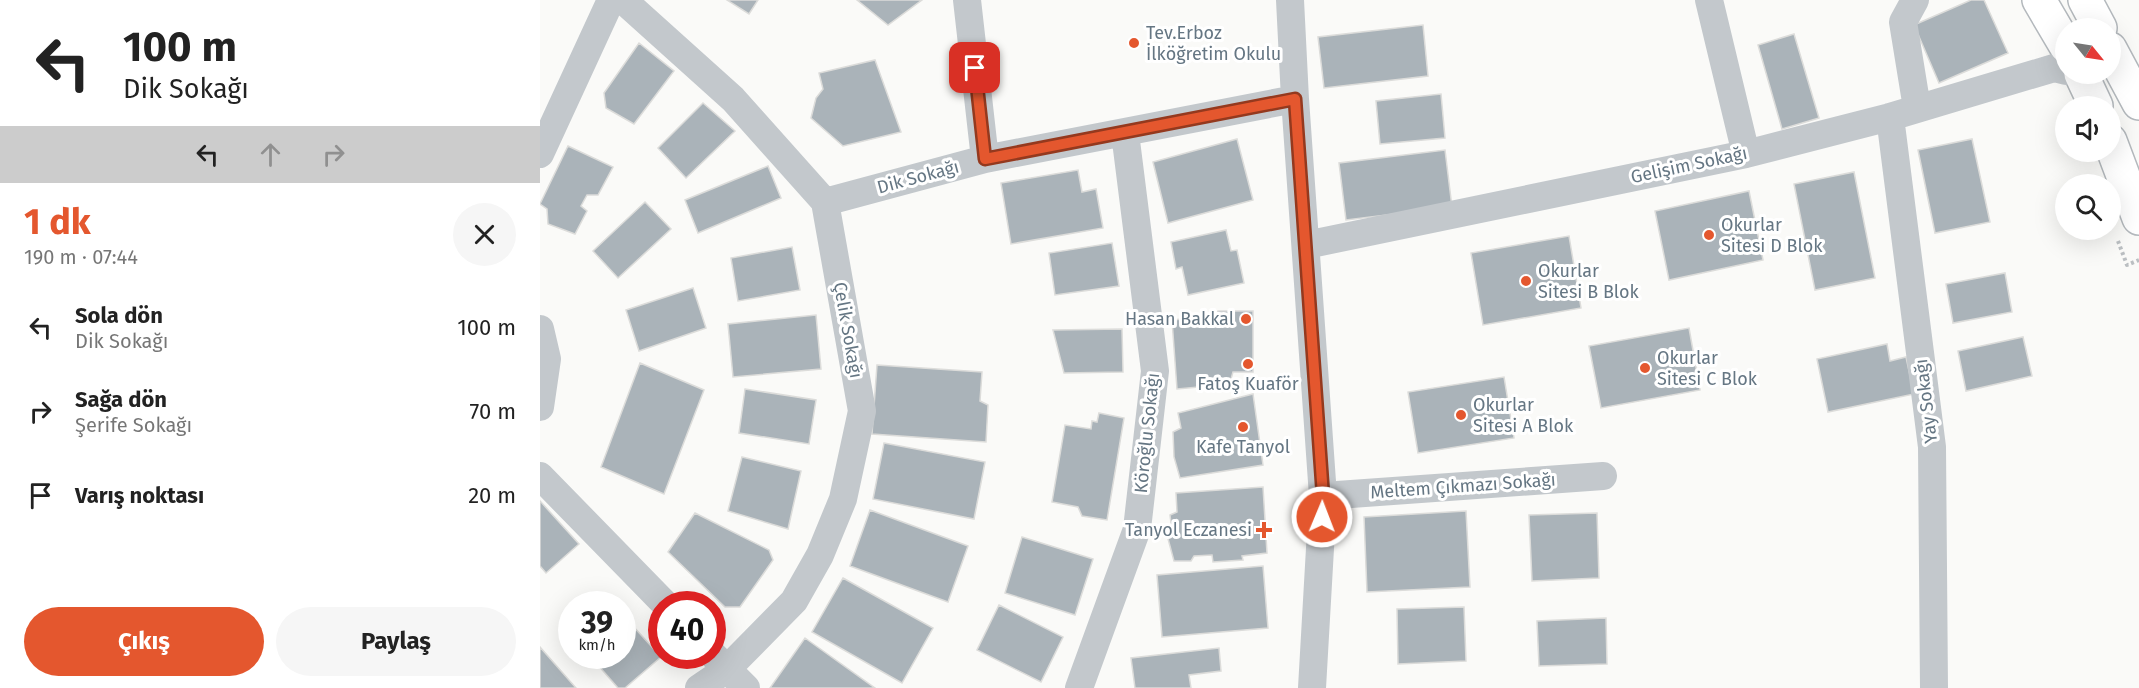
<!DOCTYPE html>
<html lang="tr">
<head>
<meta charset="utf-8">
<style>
	:root { --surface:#fff; --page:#f6f6f6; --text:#222; --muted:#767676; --accent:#e4572e }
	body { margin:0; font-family:"Fira Sans",sans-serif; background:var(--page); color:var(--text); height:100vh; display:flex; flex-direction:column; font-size:22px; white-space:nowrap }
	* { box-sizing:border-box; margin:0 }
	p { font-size:20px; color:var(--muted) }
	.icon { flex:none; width:33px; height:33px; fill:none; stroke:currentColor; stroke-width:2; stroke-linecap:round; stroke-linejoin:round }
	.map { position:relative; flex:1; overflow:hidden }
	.drawer { display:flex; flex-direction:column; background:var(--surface); width:540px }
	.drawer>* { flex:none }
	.hud { background:#fff; color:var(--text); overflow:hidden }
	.needle { width:39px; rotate:120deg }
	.buttons { position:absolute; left:1515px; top:18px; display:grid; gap:12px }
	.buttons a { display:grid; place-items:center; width:66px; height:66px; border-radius:50%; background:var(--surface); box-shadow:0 6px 24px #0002; font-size:30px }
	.speed { position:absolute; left:18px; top:591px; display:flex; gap:12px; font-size:30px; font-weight:700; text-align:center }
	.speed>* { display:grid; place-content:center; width:78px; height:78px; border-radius:50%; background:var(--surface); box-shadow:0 6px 24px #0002; line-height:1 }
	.speed small { font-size:15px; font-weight:400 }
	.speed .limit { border:9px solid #d22; background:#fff; color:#111 }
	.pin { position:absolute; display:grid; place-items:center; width:51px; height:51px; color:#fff; margin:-26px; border-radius:12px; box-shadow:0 3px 9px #0006 }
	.me { position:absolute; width:66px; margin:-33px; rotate:1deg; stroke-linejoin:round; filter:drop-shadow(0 0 4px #0008) }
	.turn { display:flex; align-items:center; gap:21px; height:126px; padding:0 24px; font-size:27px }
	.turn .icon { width:78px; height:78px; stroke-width:2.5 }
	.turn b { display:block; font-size:42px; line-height:51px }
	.lanes { display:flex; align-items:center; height:57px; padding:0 24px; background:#0003; justify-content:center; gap:30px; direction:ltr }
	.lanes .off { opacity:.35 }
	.round { display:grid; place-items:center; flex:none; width:63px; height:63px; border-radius:32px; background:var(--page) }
	.overview { display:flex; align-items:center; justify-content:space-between; height:102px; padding:0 24px }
	h1 { font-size:36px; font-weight:700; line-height:45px; color:var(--accent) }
	.primary-button { display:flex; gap:12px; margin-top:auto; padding:12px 24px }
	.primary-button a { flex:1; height:69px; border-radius:36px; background:var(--accent); color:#fff; font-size:24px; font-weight:700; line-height:69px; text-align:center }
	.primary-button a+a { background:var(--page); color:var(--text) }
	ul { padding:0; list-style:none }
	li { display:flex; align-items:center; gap:18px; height:84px; padding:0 24px }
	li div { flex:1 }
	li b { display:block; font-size:22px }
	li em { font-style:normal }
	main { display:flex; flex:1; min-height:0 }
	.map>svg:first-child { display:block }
	.building { fill:#aab3b9; stroke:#dcdcda; stroke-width:1.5 }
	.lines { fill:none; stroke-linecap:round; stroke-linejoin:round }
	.highway-casing { stroke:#b4b9bd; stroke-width:36 }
	.path { stroke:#bbbfc2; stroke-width:4; stroke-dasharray:3 3; stroke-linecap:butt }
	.minor { stroke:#c3c8cc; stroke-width:28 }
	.highway { stroke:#fff; stroke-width:33 }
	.route-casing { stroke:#94391e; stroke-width:15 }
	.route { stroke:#e4572e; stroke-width:10 }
	.poi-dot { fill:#e4572e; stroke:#fff; stroke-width:2 }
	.labels { text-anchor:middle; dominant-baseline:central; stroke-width:6; stroke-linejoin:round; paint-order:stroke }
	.poi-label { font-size:18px; fill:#657683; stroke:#fff; text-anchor:start }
	.street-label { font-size:18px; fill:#657683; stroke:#fff }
</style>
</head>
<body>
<main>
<section class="drawer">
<div class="hud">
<div class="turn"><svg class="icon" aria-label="left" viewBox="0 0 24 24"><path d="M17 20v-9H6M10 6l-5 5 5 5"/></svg><div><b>100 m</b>Dik Sokağı</div></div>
<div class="lanes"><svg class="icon" aria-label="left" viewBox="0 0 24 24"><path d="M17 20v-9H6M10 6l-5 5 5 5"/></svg><svg class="icon off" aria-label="ahead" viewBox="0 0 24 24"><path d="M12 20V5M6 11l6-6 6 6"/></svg><svg class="icon off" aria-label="right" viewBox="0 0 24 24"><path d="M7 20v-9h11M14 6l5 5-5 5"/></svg></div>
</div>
<div class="overview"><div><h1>1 dk</h1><p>190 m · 07:44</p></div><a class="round"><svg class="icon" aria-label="close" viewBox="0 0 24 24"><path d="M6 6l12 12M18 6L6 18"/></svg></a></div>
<ul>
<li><svg class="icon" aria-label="left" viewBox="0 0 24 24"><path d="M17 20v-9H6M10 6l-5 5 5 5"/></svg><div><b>Sola dön</b><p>Dik Sokağı</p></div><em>100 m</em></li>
<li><svg class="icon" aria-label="right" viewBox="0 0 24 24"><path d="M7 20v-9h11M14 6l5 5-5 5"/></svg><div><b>Sağa dön</b><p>Şerife Sokağı</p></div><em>70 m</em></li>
<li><svg class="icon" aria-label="arrive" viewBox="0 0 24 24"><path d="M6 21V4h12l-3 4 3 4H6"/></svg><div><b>Varış noktası</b></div><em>20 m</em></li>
</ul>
<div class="primary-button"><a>Çıkış</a><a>Paylaş</a></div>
</section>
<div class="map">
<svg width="1599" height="688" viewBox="0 0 1599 688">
	<rect width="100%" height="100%" fill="#fafaf8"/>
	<path class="building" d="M 187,0 L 218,0 L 209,14 Z
		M 317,0 L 382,0 L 348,25 Z
		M 1431,0 L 1444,0 L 1468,53 L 1399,83 L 1374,25 Z
		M 883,25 L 888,76 L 784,88 L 778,37 Z
		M 1254,34 L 1279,118 L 1242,129 L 1218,45 Z
		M 99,43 L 134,71 L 94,124 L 66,108 L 64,93 Z
		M 335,60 L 361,132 L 303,146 L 271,118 L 276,98 L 283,89 L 279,73 Z
		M 901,94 L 905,138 L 840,144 L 836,101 Z
		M 163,103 L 195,131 L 146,178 L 118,148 Z
		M 697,139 L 713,200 L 628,223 L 613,162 Z
		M 1432,139 L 1450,222 L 1395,233 L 1378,150 Z
		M 28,146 L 73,167 L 58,195 L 47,195 L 41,206 L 47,211 L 35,234 L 8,224 L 7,209 L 0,204 Z
		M 905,150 L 912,207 L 806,220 L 799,163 Z
		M 228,166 L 241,198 L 158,233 L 145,200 Z
		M 538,170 L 542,192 L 556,189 L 563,228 L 471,244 L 461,183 Z
		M 1314,172 L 1335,278 L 1275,290 L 1254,184 Z
		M 1209,191 L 1223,260 L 1129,280 L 1115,211 Z
		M 105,202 L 131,229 L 78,278 L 53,251 Z
		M 686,230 L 691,251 L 697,250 L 704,283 L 648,295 L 642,267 L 636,269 L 631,242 Z
		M 1029,236 L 1041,308 L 943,325 L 931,253 Z
		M 572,243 L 579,286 L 515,295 L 509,253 Z
		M 252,247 L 260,290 L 198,301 L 191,258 Z
		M 1465,273 L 1472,312 L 1413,323 L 1406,284 Z
		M 153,288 L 166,328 L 99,351 L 86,310 Z
		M 678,311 L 713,311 L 713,372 L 693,372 L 691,379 L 681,385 L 637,389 L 632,320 L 676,316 Z
		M 276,315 L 281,369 L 193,377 L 188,324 Z
		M 1149,328 L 1160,390 L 1061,408 L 1049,346 Z
		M 582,329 L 583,372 L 524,373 L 513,330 Z
		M 1483,337 L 1492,376 L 1426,391 L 1418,351 Z
		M 1347,344 L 1350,361 L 1366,357 L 1374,394 L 1288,412 L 1277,359 Z
		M 100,363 L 164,390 L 124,494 L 61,467 Z
		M 337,365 L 442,372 L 440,401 L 448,405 L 446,442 L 332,434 Z
		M 964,377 L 974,438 L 878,453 L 868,392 Z
		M 205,389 L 276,400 L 269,444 L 199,433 Z
		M 713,394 L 723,465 L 640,478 L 634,457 L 633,432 L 641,428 L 638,413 Z
		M 559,413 L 584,418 L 567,520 L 542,516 L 538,507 L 512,502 L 525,425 L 551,429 L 552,421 L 557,422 Z
		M 344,443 L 445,462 L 434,519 L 333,499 Z
		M 202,457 L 261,471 L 248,529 L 188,511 Z
		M 723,487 L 727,553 L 702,556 L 703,560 L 673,562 L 672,555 L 654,556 L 651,561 L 634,561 L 627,535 L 632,531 L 630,515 L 637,512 L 636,493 Z
		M 0,501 L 39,544 L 6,573 L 0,566 Z
		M 330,510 L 428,546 L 408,602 L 310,566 Z
		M 926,511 L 930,587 L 827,592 L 824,517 Z
		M 155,513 L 229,550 L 233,560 L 200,607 L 185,607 L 128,552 Z
		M 1057,513 L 1059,578 L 992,581 L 989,515 Z
		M 482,537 L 553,559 L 535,615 L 465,593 Z
		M 723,566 L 728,628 L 622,637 L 617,575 Z
		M 303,578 L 393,628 L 362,683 L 272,632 Z
		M 65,594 L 74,604 L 54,604 Z
		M 459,605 L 523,637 L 501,682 L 437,650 Z
		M 924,607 L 926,661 L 858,664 L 857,609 Z
		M 82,614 L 121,657 L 85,688 L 78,688 L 50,656 L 82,656 Z
		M 1066,618 L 1067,664 L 999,666 L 997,621 Z
		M 265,638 L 335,688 L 230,688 Z
		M 0,647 L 36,688 L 0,688 Z
		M 679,648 L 681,671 L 649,675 L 651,688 L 595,688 L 591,658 Z"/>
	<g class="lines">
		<g class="highway-casing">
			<path id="highway" d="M 1499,0 L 1526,46
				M 1545,0 L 1560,28
				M 1570,49 L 1599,103
				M 1541,74 L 1556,106
				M 1570,141 L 1599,218"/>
		</g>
		<path class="path" d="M 1578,241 L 1587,265 L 1599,260"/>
		<path class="minor" d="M 83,0 L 193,99 L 285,202 L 322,411 L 303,499 L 280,555 L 254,601 L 187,669 L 159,688
			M 427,0 L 445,159
			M 750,0 L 755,99 L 783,496 L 772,688
			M 1169,0 L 1206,154
			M 1375,0 L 1363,22 L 1377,108
			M 1350,117 L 1392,447 L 1394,688
			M 0,154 L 71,0
			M 285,202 L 445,159 L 755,99
			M 766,245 L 1206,154 L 1350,117 L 1514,68 L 1526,71
			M 0,329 L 7,359 L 0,407
			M 0,476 L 125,604
			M 783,496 L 1063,476
			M 172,654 L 206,688
			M 539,688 L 597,529 L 615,371 L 585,133"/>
		<use href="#highway" class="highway"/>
	</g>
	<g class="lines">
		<g class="route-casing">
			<path id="route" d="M 435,68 L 445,159 L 755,99 L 783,496 L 782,517"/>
		</g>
		<use href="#route" class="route"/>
	</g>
	<g class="poi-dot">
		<circle cx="594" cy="43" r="6"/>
		<circle cx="1169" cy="235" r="6"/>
		<circle cx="986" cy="281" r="6"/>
		<circle cx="706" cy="319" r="6"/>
		<circle cx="708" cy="364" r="6"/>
		<circle cx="1105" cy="368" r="6"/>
		<circle cx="921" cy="415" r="6"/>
		<circle cx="703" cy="427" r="6"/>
		<path d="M721 521h6v6h6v6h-6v6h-6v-6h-6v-6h6z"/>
	</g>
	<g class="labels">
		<g class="poi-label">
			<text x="606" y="33">Tev.Erboz<tspan x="606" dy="21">İlköğretim Okulu</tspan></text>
			<text x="1181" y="225">Okurlar<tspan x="1181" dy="21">Sitesi D Blok</tspan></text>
			<text x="998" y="271">Okurlar<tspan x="998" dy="21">Sitesi B Blok</tspan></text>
			<text x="694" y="319" text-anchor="end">Hasan Bakkal</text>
			<text x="1117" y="358">Okurlar<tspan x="1117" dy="21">Sitesi C Blok</tspan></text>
			<text x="708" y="384" text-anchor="middle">Fatoş Kuaför</text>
			<text x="933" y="405">Okurlar<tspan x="933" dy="21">Sitesi A Blok</tspan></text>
			<text x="703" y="447" text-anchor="middle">Kafe Tanyol</text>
			<text x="712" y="530" text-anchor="end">Tanyol Eczanesi</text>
		</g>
		<g class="street-label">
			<text transform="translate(1149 165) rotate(-12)">Gelişim Sokağı</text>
			<text transform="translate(378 177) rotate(-15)">Dik Sokağı</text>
			<text transform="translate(308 330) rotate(80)">Çelik Sokağı</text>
			<text transform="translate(1386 401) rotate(-97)">Yay Sokağı</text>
			<text transform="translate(607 433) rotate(-84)">Köroğlu Sokağı</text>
			<text transform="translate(923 486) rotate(-4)">Meltem Çıkmazı Sokağı</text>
		</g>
	</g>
</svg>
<div class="buttons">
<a><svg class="needle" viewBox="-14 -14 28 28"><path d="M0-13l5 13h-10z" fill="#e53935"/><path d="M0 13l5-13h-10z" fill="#767676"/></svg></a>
<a><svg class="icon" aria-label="sound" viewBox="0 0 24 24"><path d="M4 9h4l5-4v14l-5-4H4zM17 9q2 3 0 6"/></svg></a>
<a><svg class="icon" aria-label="search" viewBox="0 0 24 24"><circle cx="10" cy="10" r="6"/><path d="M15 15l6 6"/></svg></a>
</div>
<div class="speed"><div>39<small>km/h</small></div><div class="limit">40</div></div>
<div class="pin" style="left:435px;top:68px;background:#d93025"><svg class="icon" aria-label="arrive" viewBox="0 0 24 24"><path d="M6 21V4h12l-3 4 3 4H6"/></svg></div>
<svg class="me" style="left:782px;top:517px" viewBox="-20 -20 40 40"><circle r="17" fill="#e4572e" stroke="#fff" stroke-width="3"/><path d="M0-11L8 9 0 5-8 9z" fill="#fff"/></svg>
</div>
</main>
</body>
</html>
